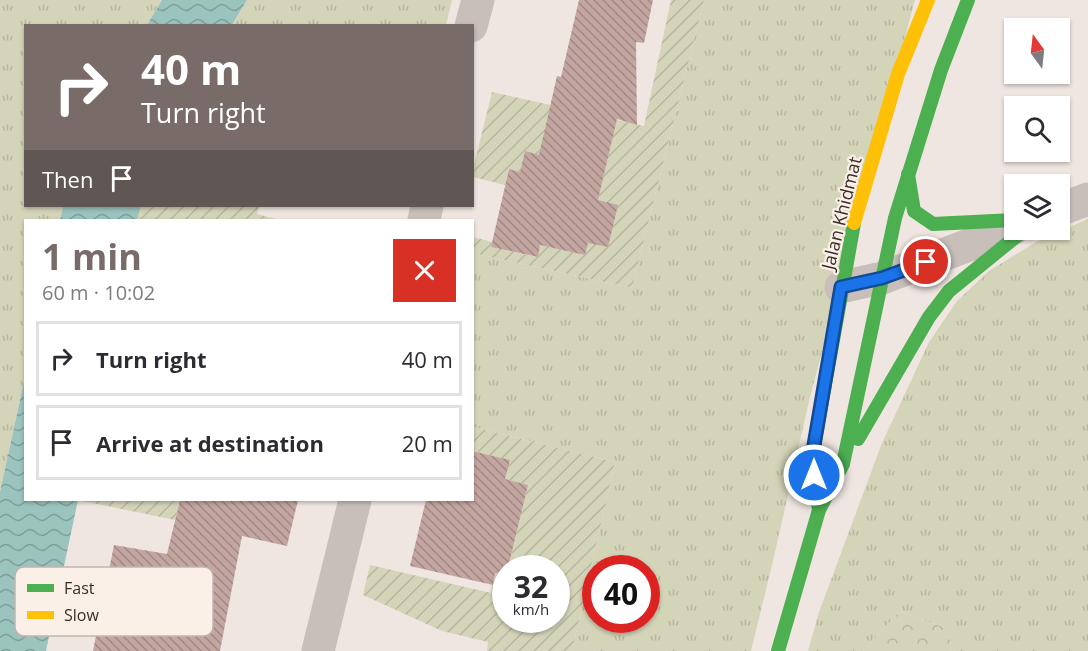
<!DOCTYPE html>
<html lang="en">
<head>
<meta charset="utf-8">
<style>
	:root { --surface:#fff; --page:#f7f7f7; --text:#2b2b33; --muted:#7c7c81; --line:#e1e1e2; --accent:#796c68 }
	body { margin:0; font-family:"Open Sans",sans-serif; background:var(--page); color:var(--text); height:100vh; display:flex; flex-direction:column; font-size:22px; white-space:nowrap }
	* { box-sizing:border-box; margin:0 }
	p { font-size:20px; color:var(--muted) }
	.icon { flex:none; width:33px; height:33px; fill:none; stroke:currentColor; stroke-width:2; stroke-linecap:round; stroke-linejoin:round }
	.map { position:relative; flex:1; overflow:hidden }
	.details { position:absolute; left:24px; top:219px; width:450px; height:282px; display:flex; flex-direction:column; background:var(--surface); border-radius:0px; box-shadow:0 2px 4px #0004 }
	.details>* { flex:none }
	.hud { position:absolute; left:24px; top:24px; width:450px; height:183px; border-radius:0px; box-shadow:0 2px 4px #0004; background:#796c68; color:#fff; overflow:hidden }
	.needle { width:39px; rotate:345deg }
	.fabs { position:absolute; left:1004px; top:18px; display:grid; gap:12px }
	.fabs a { display:grid; place-items:center; width:66px; height:66px; border-radius:0px; background:var(--surface); box-shadow:0 2px 4px #0004; font-size:30px }
	.speed { position:absolute; left:492px; top:555px; display:flex; gap:12px; font-size:30px; font-weight:700; text-align:center }
	.speed>* { display:grid; place-content:center; width:78px; height:78px; border-radius:50%; background:var(--surface); box-shadow:0 2px 4px #0004; line-height:1 }
	.speed small { font-size:15px; font-weight:400 }
	.speed .limit { border:9px solid #d22; background:#fff; color:#111 }
	.pin { position:absolute; display:grid; place-items:center; width:51px; height:51px; color:#fff; margin:-26px; border:3px solid #fff; border-radius:50%; box-shadow:0 2px 6px #0007 }
	.me { position:absolute; width:66px; margin:-33px; rotate:0deg; stroke-linejoin:round; filter:drop-shadow(0 0 4px #0008) }
	.turn { display:flex; align-items:center; gap:21px; height:126px; padding:0 18px; font-size:27px }
	.turn .icon { width:78px; height:78px; stroke-width:2.5 }
	.turn b { display:block; font-size:42px; line-height:51px }
	.then { display:flex; align-items:center; height:57px; padding:0 18px; background:#0003; gap:12px; font-size:22px }
	.round { display:grid; place-items:center; flex:none; width:63px; height:63px; border-radius:0px; background:var(--page) }
	.head { display:flex; align-items:center; justify-content:space-between; height:102px; padding:0 18px }
	h1 { font-size:36px; font-weight:700; line-height:45px; color:var(--accent) }
	ul { padding:0; list-style:none }
	li { display:flex; align-items:center; gap:18px; height:75px; margin:0 12px 9px; padding:0 6px; border:3px solid var(--line); border-radius:0px }
	li div { flex:1 }
	li b { display:block; font-size:22px }
	li em { font-style:normal }
	.map>svg:first-child { display:block }
	.grass { fill:url(#grass-tufts); fill-rule:evenodd }
	.forest { fill:url(#forest-crowns) }
	.garden { fill:url(#garden-furrows) }
	.water { fill:url(#water-waves) }
	.building { fill:url(#building-back-hatch) }
	.lines { fill:none; stroke-linecap:round; stroke-linejoin:round }
	.street { stroke:#c8bfba; stroke-width:33 }
	.fast { stroke:#4caf50; stroke-width:14 }
	.slow { stroke:#ffc107; stroke-width:14 }
	.route-casing { stroke:#114b97; stroke-width:15 }
	.route { stroke:#1a73e8; stroke-width:10 }
	.labels { text-anchor:middle; dominant-baseline:central; stroke-width:4.5; stroke-linejoin:round; paint-order:stroke }
	.street-label { font-size:18px; fill:#392b27; stroke:#fbf0e8 }
	.key { fill:#fbf0e8; stroke:#c1b5ae; stroke-width:1.5 }
	.key-label { font-size:16px; fill:#392b27 }
</style>
</head>
<body>
<div class="map">
<svg width="1088" height="651" viewBox="0 0 1088 651">
	<defs>
		<pattern id="grass-tufts" width="24" height="20" patternUnits="userSpaceOnUse" patternTransform="scale(1.5)"><rect width="24" height="20" fill="#d4d4b9"/><path d="M3 7l-1-3M5 7V3M7 7l1-3M15 17l-1-3M17 17v-4M19 17l1-3" fill="none" stroke="#b7b69f"/></pattern>
		<pattern id="forest-crowns" width="20" height="18" patternUnits="userSpaceOnUse" patternTransform="scale(1.5)"><rect width="20" height="18" fill="#d4d4b9"/><path d="M2 6a3 3 0 1 1 6 0M12 15a3 3 0 1 1 6 0" fill="none" stroke="#b7b69f"/></pattern>
		<pattern id="garden-furrows" width="10" height="10" patternUnits="userSpaceOnUse" patternTransform="scale(1.5)"><rect width="10" height="10" fill="#d4d4b9"/><path d="M-1 1l2-2M0 10L10 0M9 11l2-2" fill="none" stroke="#b7b69f"/></pattern>
		<pattern id="water-waves" width="16" height="10" patternUnits="userSpaceOnUse" patternTransform="scale(1.5)"><rect width="16" height="10" fill="#9bc4be"/><path d="M0 5q4-4 8 0t8 0" fill="none" stroke="#7f9f9a"/></pattern>
		<pattern id="building-back-hatch" width="6" height="6" patternUnits="userSpaceOnUse" patternTransform="scale(1.5)"><rect width="6" height="6" fill="#c4a6a1"/><path d="M-1 5l2 2M0 0l6 6M5-1l2 2" fill="none" stroke="#a08783"/></pattern>
	</defs>
	<rect width="100%" height="100%" fill="#efe6e1"/>
	<path class="grass" d="M 0,0 L 162,0 L 147,25 L 26,26 L 26,206 L 63,206 L 60,220 L 26,220 L 25,377 L 0,492 Z
		M 247,0 L 452,0 L 446,25 L 232,26 Z
		M 704,0 L 915,0 L 810,397 L 773,561 L 751,651 L 572,651 L 615,462 L 473,427 L 473,253 L 632,288 ZM 596,568 L 646,568 L 646,620 L 596,620 Z
		M 1088,219 L 1088,651 L 952,651 L 948,629 L 900,611 L 863,651 L 808,651 L 819,612 L 882,443 L 929,342 L 957,301 L 989,271 L 1036,242 Z"/>
	<path class="forest" d="M 900,611 L 948,629 L 952,651 L 863,651 Z"/>
	<path class="garden" d="M 671,0 L 704,0 L 632,288 L 473,253 L 473,237 L 492,242 L 491,247 L 537,257 L 540,245 L 585,254 L 611,144 L 539,155 L 525,152 L 520,172 L 509,169 L 505,185 L 473,177 L 473,169 L 492,92 L 644,126 Z
		M 141,206 L 259,206 L 257,214 L 276,219 L 275,220 L 137,220 Z
		M 473,427 L 615,462 L 572,651 L 487,651 L 488,642 L 442,631 L 363,595 L 370,565 L 491,593 L 495,573 L 505,575 L 506,620 L 556,620 L 556,568 L 508,568 L 528,485 L 505,479 L 509,460 L 473,451 Z
		M 78,500 L 180,500 L 175,520 Z"/>
	<path class="water" d="M 162,0 L 247,0 L 232,25 L 147,25 Z
		M 63,206 L 141,206 L 137,220 L 60,220 Z
		M 25,377 L 26,500 L 78,500 L 46,651 L 0,651 L 0,492 Z"/>
	<path class="building" d="M 579,0 L 653,0 L 644,43 L 636,42 L 637,125 L 617,119 L 598,200 L 618,205 L 608,247 L 588,243 L 585,255 L 540,245 L 538,257 L 491,247 L 509,169 L 520,172 L 525,151 L 539,155 L 557,76 L 561,77 Z
		M 472,451 L 510,460 L 505,479 L 528,485 L 508,568 L 506,568 L 506,575 L 495,573 L 493,585 L 410,566 L 426,500 L 472,500 Z
		M 180,500 L 298,500 L 287,546 L 242,536 L 220,651 L 93,651 L 114,545 L 167,554 Z"/>
	<g class="lines">
		<path class="street" d="M 471,26 L 478,0
			M 1059,210 L 1088,199
			M 424,220 L 427,206
			M 841,287 L 882,278 L 1014,228
			M 318,651 L 355,500"/>
		<path class="fast" d="M 908,174 L 914,211 L 933,224 L 1014,220
			M 858,439 L 929,317 L 949,291 L 1024,230
			M 819,510 L 843,464 L 895,218 L 941,70 L 968,0
			M 778,651 L 819,510 L 812,457 L 854,223"/>
		<path class="slow" d="M 854,223 L 898,74 L 928,0"/>
	</g>
	<g class="lines">
		<g class="route-casing">
			<path id="route" d="M 814,475 L 812,457 L 841,287 L 882,278 L 926,262"/>
		</g>
		<use href="#route" class="route"/>
	</g>
	<g class="labels">
		<g class="street-label">
			<text transform="translate(841 213) rotate(-76)">Jalan Khidmat</text>
		</g>
	</g>
	<rect x="15" y="567" width="198" height="69" rx="9" class="key"/>
	<rect x="27" y="584" width="27" height="8" fill="#4caf50"/>
	<rect x="27" y="611" width="27" height="8" fill="#ffc107"/>
	<g class="key-label">
		<text x="64" y="594">Fast</text>
		<text x="64" y="621">Slow</text>
	</g>
</svg>
<div class="fabs">
<a><svg class="needle" viewBox="-14 -14 28 28"><path d="M0-13l5 13h-10z" fill="#e53935"/><path d="M0 13l5-13h-10z" fill="#7c7c81"/></svg></a>
<a><svg class="icon" aria-label="search" viewBox="0 0 24 24"><circle cx="10" cy="10" r="6"/><path d="M15 15l6 6"/></svg></a>
<a><svg class="icon" aria-label="layers" viewBox="0 0 24 24"><path d="M12 4l9 5-9 5-9-5zM3 14l9 5 9-5"/></svg></a>
</div>
<div class="speed"><div>32<small>km/h</small></div><div class="limit">40</div></div>
<div class="pin" style="left:926px;top:262px;background:#d93025"><svg class="icon" aria-label="arrive" viewBox="0 0 24 24"><path d="M6 21V4h12l-3 4 3 4H6"/></svg></div>
<svg class="me" style="left:814px;top:475px" viewBox="-20 -20 40 40"><circle r="17" fill="#1a73e8" stroke="#fff" stroke-width="3"/><path d="M0-11L8 9 0 5-8 9z" fill="#fff"/></svg>
<div class="hud">
<div class="turn"><svg class="icon" aria-label="right" viewBox="0 0 24 24"><path d="M7 20v-9h11M14 6l5 5-5 5"/></svg><div><b>40 m</b>Turn right</div></div>
<div class="then">Then<svg class="icon" aria-label="arrive" viewBox="0 0 24 24"><path d="M6 21V4h12l-3 4 3 4H6"/></svg></div>
</div>
<section class="details">
<div class="head"><div><h1>1 min</h1><p>60 m · 10:02</p></div><a class="round" style="background:#d93025;color:#fff"><svg class="icon" aria-label="close" viewBox="0 0 24 24"><path d="M6 6l12 12M18 6L6 18"/></svg></a></div>
<ul>
<li><svg class="icon" aria-label="right" viewBox="0 0 24 24"><path d="M7 20v-9h11M14 6l5 5-5 5"/></svg><div><b>Turn right</b></div><em>40 m</em></li>
<li><svg class="icon" aria-label="arrive" viewBox="0 0 24 24"><path d="M6 21V4h12l-3 4 3 4H6"/></svg><div><b>Arrive at destination</b></div><em>20 m</em></li>
</ul>
</section>
</div>
</body>
</html>
